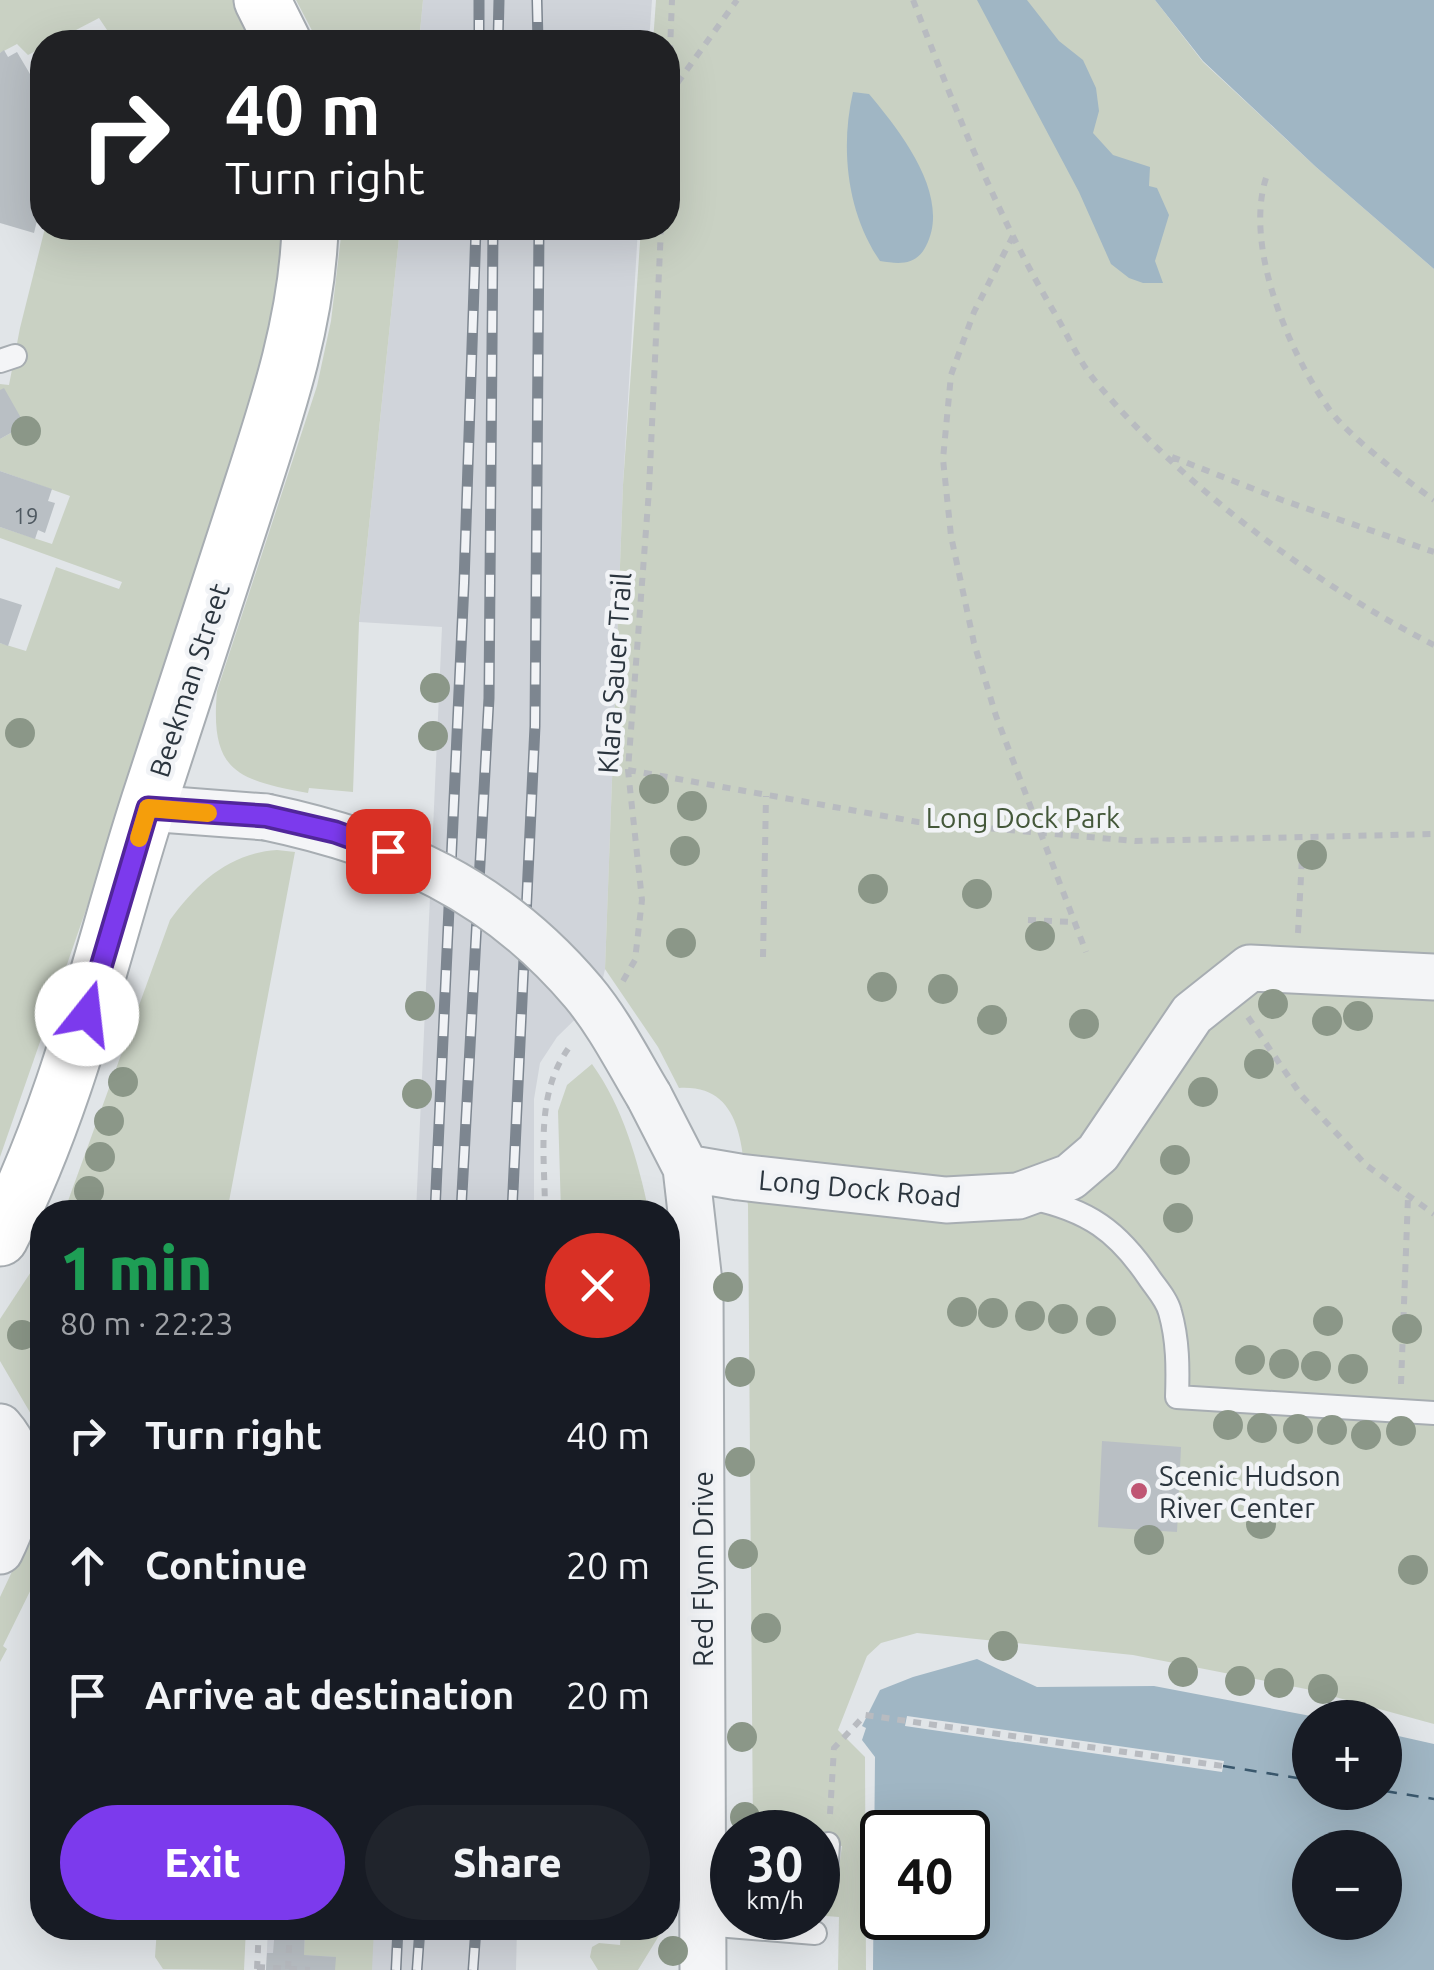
<!DOCTYPE html>
<html lang="en">
<head>
<meta charset="utf-8">
<style>
	:root { --surface:#171b24; --page:#20242c; --text:#f1f3f6; --muted:#9ea1a6; --accent:#7c3aed }
	body { margin:0; font-family:Ubuntu,sans-serif; background:var(--page); color:var(--text); height:100vh; display:flex; flex-direction:column; font-size:38px; white-space:nowrap }
	* { box-sizing:border-box; margin:0 }
	p { font-size:32px; color:var(--muted) }
	.icon { flex:none; width:55px; height:55px; fill:none; stroke:currentColor; stroke-width:2; stroke-linecap:round; stroke-linejoin:round }
	.map { position:relative; flex:1; overflow:hidden }
	.side { position:absolute; left:30px; top:1200px; width:650px; height:740px; display:flex; flex-direction:column; background:var(--surface); border-radius:40px; box-shadow:0 10px 40px #0002 }
	.side>* { flex:none }
	.guide { position:absolute; left:30px; top:30px; width:650px; height:210px; border-radius:40px; box-shadow:0 10px 40px #0002; background:#202124; color:#fff; overflow:hidden }
	.controls { position:absolute; left:1292px; top:1700px; display:grid; gap:20px }
	.controls a { display:grid; place-items:center; width:110px; height:110px; border-radius:50%; background:var(--surface); box-shadow:0 10px 40px #0002; font-size:50px }
	.speed { position:absolute; left:710px; top:1810px; display:flex; gap:20px; font-size:50px; font-weight:700; text-align:center }
	.speed>* { display:grid; place-content:center; width:130px; height:130px; border-radius:50%; background:var(--surface); box-shadow:0 10px 40px #0002; line-height:1 }
	.speed small { font-size:25px; font-weight:400 }
	.speed .limit { border:5px solid #111; border-radius:15px; background:#fff; color:#111 }
	.pin { position:absolute; display:grid; place-items:center; width:85px; height:85px; color:#fff; margin:-42px; border-radius:20px; box-shadow:0 5px 15px #0006 }
	.me { position:absolute; width:110px; margin:-55px; rotate:16deg; stroke-linejoin:round; filter:drop-shadow(0 0 8px #0008) }
	.turn { display:flex; align-items:center; gap:35px; height:210px; padding:0 30px; font-size:45px }
	.turn .icon { width:130px; height:130px; stroke-width:2.5 }
	.turn b { display:block; font-size:70px; line-height:85px }
	.round { display:grid; place-items:center; flex:none; width:105px; height:105px; border-radius:52px; background:var(--page) }
	.headline { display:flex; align-items:center; justify-content:space-between; height:170px; padding:0 30px }
	h1 { font-size:60px; font-weight:800; line-height:75px; color:#1e9e55 }
	.action { display:flex; gap:20px; margin-top:auto; padding:20px 30px }
	.action a { flex:1; height:115px; border-radius:60px; background:var(--accent); color:#fff; font-size:40px; font-weight:800; line-height:115px; text-align:center }
	.action a+a { background:var(--page); color:var(--text) }
	ul { padding:0; list-style:none }
	li { display:flex; align-items:center; gap:30px; height:130px; padding:0 30px }
	li div { flex:1 }
	li b { display:block; font-size:38px }
	li em { font-style:normal }
	.map>svg:first-child { display:block }
	.built { fill:#d0d4da }
	.green { fill:#c9d1c3 }
	.water { fill:#a0b6c4; fill-rule:evenodd }
	.pier { fill:#e1e5e8 }
	.lines { fill:none; stroke-linecap:round; stroke-linejoin:round }
	.ferry { stroke:#3a586d; stroke-width:2.5; stroke-dasharray:12 10; stroke-linecap:butt }
	.building { fill:#b9bfc4 }
	.lane-casing { stroke:#a7adb2; stroke-width:26 }
	.street-casing { stroke:#a7adb2; stroke-width:49 }
	.secondary-casing { stroke:#a7adb2; stroke-width:59 }
	.path { stroke:#b8bbc0; stroke-width:6; stroke-dasharray:8 8; stroke-linecap:butt }
	.lane { stroke:#f4f5f7; stroke-width:22 }
	.street { stroke:#f4f5f7; stroke-width:45 }
	.secondary { stroke:#fff; stroke-width:55 }
	.rail-casing { stroke:#7d8690; stroke-width:11 }
	.rail { stroke:#f1f3f6; stroke-width:8; stroke-dasharray:22; stroke-linecap:butt }
	.street-bridge-casing { stroke:#a7adb2; stroke-width:49; stroke-linecap:butt }
	.street-bridge { stroke:#f4f5f7; stroke-width:45 }
	.tree { fill:#8b9788 }
	.route-casing { stroke:#51269a; stroke-width:25 }
	.route { stroke:#7c3aed; stroke-width:18 }
	.slow { stroke:#f59e0b; stroke-width:18 }
	.poi-dot { fill:#bf5573; stroke:#f1f3f6; stroke-width:4 }
	.labels { text-anchor:middle; dominant-baseline:central; stroke-width:9; stroke-linejoin:round; paint-order:stroke }
	.number-label { font-size:22px; fill:#4e5860 }
	.street-label { font-size:28px; fill:#2b353e; stroke:#f1f3f6 }
	.park-label { font-size:28px; fill:#44583a; stroke:#f1f3f6 }
	.poi-label { font-size:28px; fill:#2b353e; stroke:#f1f3f6; text-anchor:start }
</style>
</head>
<body>
<div class="map">
<svg width="1434" height="1970" viewBox="0 0 1434 1970">
	<rect width="100%" height="100%" fill="#e1e5e8"/>
	<path class="built" d="M 423,0 L 652,0 L 649,42 L 419,42 Z
		M 400,228 L 638,228 L 623,485 L 605,969 L 599,996 L 557,1037 L 540,1063 L 534,1099 L 534,1212 L 416,1212 L 442,627 L 359,622 Z
		M 268,1928 L 517,1928 L 516,1970 L 266,1970 Z"/>
	<path class="green" d="M 0,0 L 237,0 L 259,42 L 115,42 L 99,18 L 53,42 L 42,42 L 42,48 L 28,55 L 17,44 L 0,53 Z
		M 296,0 L 423,0 L 419,42 L 318,42 Z
		M 656,0 L 1155,0 L 1203,62 L 1316,167 L 1434,269 L 1434,1724 L 1306,1689 L 1133,1655 L 917,1633 L 881,1643 L 867,1656 L 838,1730 L 865,1757 L 866,1970 L 838,1970 L 839,1917 L 826,1916 L 822,1909 L 837,1882 L 842,1846 L 818,1843 L 818,1832 L 753,1832 L 748,1205 C 742,1157 747,1084 679,1088 L 658,1047 L 605,969 L 623,485 L 641,228 L 668,228 L 668,42 L 653,42 Z
		M 45,228 L 291,228 L 282,311 L 193,602 L 0,1157 L 0,643 L 26,651 L 56,567 L 119,589 L 122,582 L 0,538 L 0,527 L 52,544 L 70,496 L 0,471 L 0,439 L 25,425 L 0,390 L 0,384 L 9,385 L 20,328 Z
		M 342,228 L 400,228 L 359,622 L 353,792 L 309,788 L 308,793 C 235,780 210,770 217,691 L 317,386 L 331,321 Z
		M 277,850 L 295,852 L 227,1212 L 64,1212 L 170,920 C 197,883 229,853 277,850 Z
		M 592,1064 C 623,1107 638,1161 649,1212 L 561,1212 L 558,1111 L 567,1085 Z
		M 42,1255 L 42,1433 L 0,1361 L 0,1319 Z
		M 42,1508 L 42,1567 L 3,1646 L 7,1649 L 0,1662 L 0,1597 Z
		M 157,1928 L 246,1928 L 244,1970 L 163,1969 L 155,1957 Z
		M 305,1928 L 374,1928 L 372,1970 L 335,1970 L 335,1957 L 304,1955 Z
		M 621,1928 L 660,1928 L 660,1934 L 638,1970 L 598,1970 L 590,1957 L 592,1947 L 599,1943 L 620,1945 Z"/>
	<path class="water" d="M 977,0 L 1027,0 L 1059,41 L 1083,60 L 1096,88 L 1099,111 L 1093,133 L 1113,155 L 1150,167 L 1149,186 L 1157,188 L 1169,215 L 1155,261 L 1163,283 L 1143,283 L 1129,278 L 1111,264 L 1079,192 Z
		M 1155,0 L 1434,0 L 1434,269 L 1316,167 L 1203,61 Z
		M 853,92 L 869,94 C 900,131 952,196 926,246 C 916,266 899,264 880,261 C 847,213 840,148 853,92 Z
		M 977,1659 L 1037,1687 L 1154,1686 L 1316,1717 L 1310,1718 L 1310,1792 L 1385,1792 L 1385,1733 L 1434,1744 L 1434,1970 L 873,1970 L 875,1757 L 862,1740 L 866,1728 L 862,1726 L 880,1690 L 913,1677 ZM 882,1832 L 968,1832 L 968,1918 L 882,1918 ZM 1310,1848 L 1385,1848 L 1385,1922 L 1310,1922 Z"/>
	<path class="pier" d="M 907,1716 L 1224,1761 L 1222,1772 L 905,1726 Z"/>
	<g class="lines">
		<path class="ferry" d="M 1223,1766 L 1310,1780
			M 1385,1791 L 1434,1799"/>
	</g>
	<path class="building" d="M 4,50 L 8,57 L 17,52 L 30,74 L 39,69 L 42,76 L 42,200 L 34,233 L 0,223 L 0,53 Z
		M 4,388 L 25,425 L 0,439 L 0,390 Z
		M 0,471 L 52,489 L 48,501 L 55,503 L 45,533 L 38,530 L 35,539 L 0,527 Z
		M 0,598 L 22,605 L 8,646 L 0,643 Z
		M 1102,1441 L 1181,1447 L 1177,1532 L 1098,1527 Z
		M 275,1928 L 305,1928 L 304,1955 L 336,1957 L 335,1970 L 266,1970 L 267,1953 L 273,1953 Z"/>
	<g class="lines">
		<g class="lane-casing">
			<path id="lane" d="M 0,361 L 15,356
				M 1031,1198 C 1088,1210 1118,1231 1150,1279 C 1157,1289 1167,1300 1170,1312 C 1178,1340 1178,1368 1177,1397 L 1434,1413
				M 818,1892 L 826,1874 L 828,1844
				M 704,1924 L 815,1933"/>
		</g>
		<g class="street-casing">
			<path id="street" d="M 147,808 L 266,817
				M 649,1096 L 686,1168 L 739,1177 L 946,1200 L 1018,1196 L 1070,1177 L 1098,1153 L 1192,1014 L 1250,968 L 1434,977
				M 686,1168 L 700,1291 L 703,1970
				M 0,1427 C 33,1465 20,1510 0,1551"/>
		</g>
		<g class="secondary-casing">
			<path id="secondary" d="M 262,0 L 283,42
				M 0,1238 C 71,1100 102,948 149,802 C 180,706 212,610 243,514 C 273,421 307,326 310,228"/>
		</g>
		<path class="path" d="M 913,0 C 955,108 997,217 1057,317 C 1069,338 1080,363 1096,382 C 1182,486 1314,584 1434,645
			M 668,96 L 737,0
			M 668,101 L 672,0
			M 1266,178 C 1244,247 1289,352 1329,409 C 1347,435 1407,481 1434,500
			M 1013,236 L 974,312 L 951,375 L 943,459 L 951,536 L 974,643 L 996,716 L 1086,952
			M 1172,457 L 1282,500 L 1434,552
			M 628,770 L 918,822 L 1135,841 L 1434,834
			M 1028,920 L 1074,922
			M 1298,933 L 1303,839
			M 763,957 L 766,796
			M 623,981 L 635,960 L 642,900 L 628,770 L 649,490 L 661,228
			M 1248,1017 L 1301,1095 L 1366,1165 L 1434,1214
			M 545,1212 C 545,1156 534,1092 571,1045
			M 1401,1384 L 1408,1197
			M 830,1814 L 834,1748 L 865,1715 L 1223,1766
			M 257,1967 L 310,1970
			M 257,1969 L 259,1928
			M 288,1969 L 290,1928"/>
		<use href="#lane" class="lane"/>
		<use href="#street" class="street"/>
		<use href="#secondary" class="secondary"/>
		<g class="rail-casing">
			<path id="rail" d="M 537,0 L 538,42
				M 479,42 L 479,0
				M 498,42 L 499,0
				M 435,1212 L 464,583 L 476,228
				M 461,1212 L 489,698 L 493,228
				M 512,1212 L 535,726 L 539,228
				M 396,1970 L 398,1928
				M 417,1970 L 420,1928
				M 473,1970 L 476,1928"/>
		</g>
		<use href="#rail" class="rail"/>
		<g class="street-bridge-casing">
			<path id="street-bridge" d="M 266,817 C 394,844 496,889 583,992 C 609,1023 628,1061 649,1096"/>
		</g>
		<use href="#street-bridge" class="street-bridge"/>
	</g>
	<g class="tree">
		<circle cx="26" cy="431" r="15"/>
		<circle cx="435" cy="688" r="15"/>
		<circle cx="20" cy="733" r="15"/>
		<circle cx="433" cy="736" r="15"/>
		<circle cx="654" cy="789" r="15"/>
		<circle cx="692" cy="806" r="15"/>
		<circle cx="685" cy="851" r="15"/>
		<circle cx="1312" cy="855" r="15"/>
		<circle cx="873" cy="889" r="15"/>
		<circle cx="977" cy="894" r="15"/>
		<circle cx="1040" cy="936" r="15"/>
		<circle cx="681" cy="943" r="15"/>
		<circle cx="882" cy="987" r="15"/>
		<circle cx="943" cy="989" r="15"/>
		<circle cx="1273" cy="1004" r="15"/>
		<circle cx="420" cy="1006" r="15"/>
		<circle cx="1358" cy="1016" r="15"/>
		<circle cx="992" cy="1020" r="15"/>
		<circle cx="1327" cy="1021" r="15"/>
		<circle cx="1084" cy="1024" r="15"/>
		<circle cx="1259" cy="1064" r="15"/>
		<circle cx="123" cy="1082" r="15"/>
		<circle cx="1203" cy="1092" r="15"/>
		<circle cx="417" cy="1094" r="15"/>
		<circle cx="109" cy="1121" r="15"/>
		<circle cx="100" cy="1157" r="15"/>
		<circle cx="1175" cy="1160" r="15"/>
		<circle cx="89" cy="1191" r="15"/>
		<circle cx="1178" cy="1218" r="15"/>
		<circle cx="728" cy="1287" r="15"/>
		<circle cx="962" cy="1312" r="15"/>
		<circle cx="993" cy="1313" r="15"/>
		<circle cx="1030" cy="1316" r="15"/>
		<circle cx="1063" cy="1319" r="15"/>
		<circle cx="1101" cy="1321" r="15"/>
		<circle cx="1328" cy="1321" r="15"/>
		<circle cx="1407" cy="1329" r="15"/>
		<circle cx="22" cy="1335" r="15"/>
		<circle cx="1250" cy="1360" r="15"/>
		<circle cx="1284" cy="1364" r="15"/>
		<circle cx="1316" cy="1366" r="15"/>
		<circle cx="1353" cy="1369" r="15"/>
		<circle cx="740" cy="1372" r="15"/>
		<circle cx="1228" cy="1425" r="15"/>
		<circle cx="1262" cy="1428" r="15"/>
		<circle cx="1298" cy="1429" r="15"/>
		<circle cx="1332" cy="1430" r="15"/>
		<circle cx="1401" cy="1431" r="15"/>
		<circle cx="1366" cy="1435" r="15"/>
		<circle cx="740" cy="1462" r="15"/>
		<circle cx="1261" cy="1524" r="15"/>
		<circle cx="1149" cy="1540" r="15"/>
		<circle cx="743" cy="1554" r="15"/>
		<circle cx="1413" cy="1570" r="15"/>
		<circle cx="766" cy="1628" r="15"/>
		<circle cx="1003" cy="1646" r="15"/>
		<circle cx="1183" cy="1672" r="15"/>
		<circle cx="1240" cy="1681" r="15"/>
		<circle cx="1279" cy="1683" r="15"/>
		<circle cx="1323" cy="1689" r="15"/>
		<circle cx="742" cy="1737" r="15"/>
		<circle cx="745" cy="1817" r="15"/>
		<circle cx="673" cy="1951" r="15"/>
	</g>
	<g class="lines">
		<g class="route-casing">
			<path id="route" d="M 87,1014 L 148,808 L 266,816 L 335,832 L 388,851"/>
		</g>
		<use href="#route" class="route"/>
		<path class="slow" d="M 139,838 L 148,808 L 208,813"/>
	</g>
	<circle class="poi-dot" cx="1139" cy="1491" r="10"/>
	<g class="labels">
		<g class="number-label">
			<text x="26" y="515">19</text>
		</g>
		<g class="street-label">
			<text transform="translate(614 673) rotate(-86)">Klara Sauer Trail</text>
			<text transform="translate(189 680) rotate(-72)">Beekman Street</text>
			<text transform="translate(860 1188) rotate(5)">Long Dock Road</text>
			<text transform="translate(702 1569) rotate(-90)">Red Flynn Drive</text>
		</g>
		<g class="park-label">
			<text x="1023" y="817">Long Dock Park</text>
		</g>
		<g class="poi-label">
			<text x="1159" y="1475">Scenic Hudson<tspan x="1159" dy="32">River Center</tspan></text>
		</g>
	</g>
</svg>
<div class="controls">
<a>+</a>
<a>−</a>
</div>
<div class="speed"><div>30<small>km/h</small></div><div class="limit">40</div></div>
<div class="pin" style="left:388px;top:851px;background:#d93025"><svg class="icon" aria-label="arrive" viewBox="0 0 24 24"><path d="M6 21V4h12l-3 4 3 4H6"/></svg></div>
<svg class="me" style="left:87px;top:1014px" viewBox="-20 -20 40 40"><circle r="19" fill="#fff"/><path d="M0-13L10 11 0 6-10 11z" fill="#7c3aed"/></svg>
<div class="guide">
<div class="turn"><svg class="icon" aria-label="right" viewBox="0 0 24 24"><path d="M7 20v-9h11M14 6l5 5-5 5"/></svg><div><b>40 m</b>Turn right</div></div>
</div>
<section class="side">
<div class="headline"><div><h1>1 min</h1><p>80 m · 22:23</p></div><a class="round" style="background:#d93025;color:#fff"><svg class="icon" aria-label="close" viewBox="0 0 24 24"><path d="M6 6l12 12M18 6L6 18"/></svg></a></div>
<ul>
<li><svg class="icon" aria-label="right" viewBox="0 0 24 24"><path d="M7 20v-9h11M14 6l5 5-5 5"/></svg><div><b>Turn right</b></div><em>40 m</em></li>
<li><svg class="icon" aria-label="ahead" viewBox="0 0 24 24"><path d="M12 20V5M6 11l6-6 6 6"/></svg><div><b>Continue</b></div><em>20 m</em></li>
<li><svg class="icon" aria-label="arrive" viewBox="0 0 24 24"><path d="M6 21V4h12l-3 4 3 4H6"/></svg><div><b>Arrive at destination</b></div><em>20 m</em></li>
</ul>
<div class="action"><a>Exit</a><a>Share</a></div>
</section>
</div>
</body>
</html>
